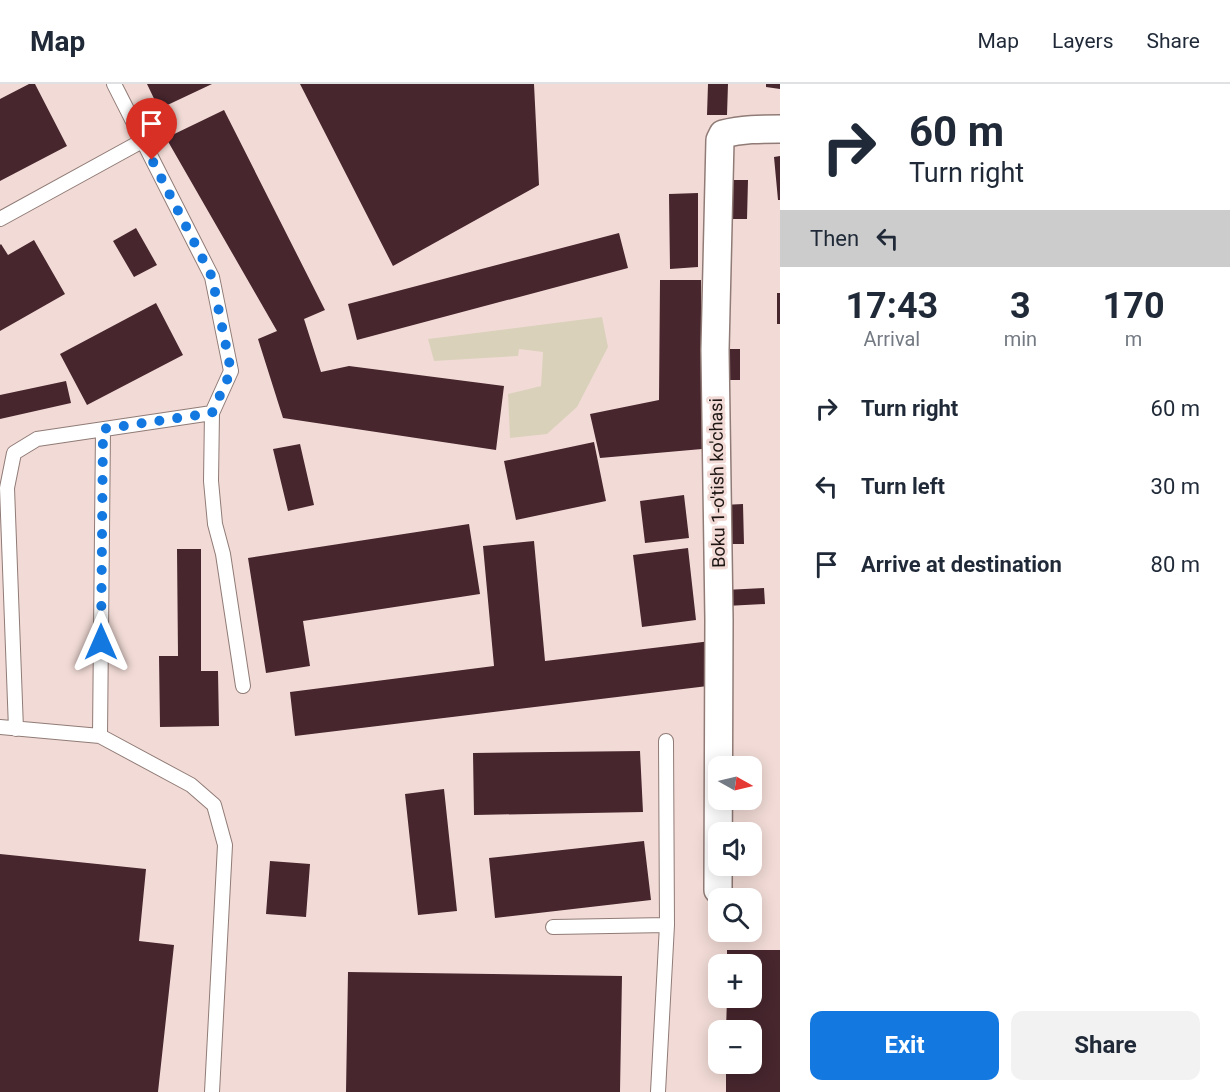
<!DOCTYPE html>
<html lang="en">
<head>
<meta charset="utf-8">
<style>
	:root { --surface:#fff; --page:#f2f2f3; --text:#1f2937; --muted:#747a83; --line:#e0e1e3; --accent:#1378e0 }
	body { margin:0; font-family:Roboto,sans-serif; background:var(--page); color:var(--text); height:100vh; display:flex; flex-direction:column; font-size:22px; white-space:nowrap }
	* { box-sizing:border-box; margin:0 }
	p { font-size:20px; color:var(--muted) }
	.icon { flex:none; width:33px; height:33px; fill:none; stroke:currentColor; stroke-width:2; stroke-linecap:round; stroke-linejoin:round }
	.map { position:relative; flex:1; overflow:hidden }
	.panel { display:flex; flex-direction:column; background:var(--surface); width:450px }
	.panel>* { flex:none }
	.hud { background:#fff; color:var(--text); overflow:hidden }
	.needle { width:39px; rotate:98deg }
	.buttons { position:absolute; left:708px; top:672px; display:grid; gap:12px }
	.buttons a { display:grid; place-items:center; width:54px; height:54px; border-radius:12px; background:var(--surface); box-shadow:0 3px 15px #0003; font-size:30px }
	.pin { position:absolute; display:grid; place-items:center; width:51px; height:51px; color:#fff; margin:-62px -26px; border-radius:50% 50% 50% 0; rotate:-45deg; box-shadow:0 0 6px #0007 }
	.pin .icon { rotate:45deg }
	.me { position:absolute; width:66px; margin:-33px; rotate:0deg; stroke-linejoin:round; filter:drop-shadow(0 0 4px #0008) }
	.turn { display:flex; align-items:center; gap:21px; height:126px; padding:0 30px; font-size:27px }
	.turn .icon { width:78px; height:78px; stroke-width:2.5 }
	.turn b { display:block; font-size:42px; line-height:51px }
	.then { display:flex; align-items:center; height:57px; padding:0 30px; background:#0003; gap:12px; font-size:22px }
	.eta { display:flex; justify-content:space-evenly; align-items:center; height:102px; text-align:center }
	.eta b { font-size:36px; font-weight:700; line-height:42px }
	.action { display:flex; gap:12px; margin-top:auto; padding:12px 30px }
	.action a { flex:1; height:69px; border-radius:12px; background:var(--accent); color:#fff; font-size:24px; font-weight:700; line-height:69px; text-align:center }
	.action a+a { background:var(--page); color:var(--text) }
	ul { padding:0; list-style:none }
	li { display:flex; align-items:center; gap:18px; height:78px; padding:0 30px }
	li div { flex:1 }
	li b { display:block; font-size:22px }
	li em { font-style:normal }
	header { display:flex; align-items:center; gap:36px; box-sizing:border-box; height:84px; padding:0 30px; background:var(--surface); border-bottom:2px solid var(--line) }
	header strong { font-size:28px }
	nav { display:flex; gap:33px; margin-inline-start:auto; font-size:21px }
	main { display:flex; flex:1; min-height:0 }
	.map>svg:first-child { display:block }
	.green { fill:#dad1bb }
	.building { fill:#47262e }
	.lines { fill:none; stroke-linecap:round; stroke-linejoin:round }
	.service-casing { stroke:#907b76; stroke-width:16 }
	.minor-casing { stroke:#907b76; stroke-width:30 }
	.service { stroke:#fff; stroke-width:14 }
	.minor { stroke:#fff; stroke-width:27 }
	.route { stroke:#1378e0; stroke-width:10; stroke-dasharray:0 18 }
	.labels { text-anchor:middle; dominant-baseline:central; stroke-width:6; stroke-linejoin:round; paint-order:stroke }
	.street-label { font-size:18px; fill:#1d1513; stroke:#f2dbd6 }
</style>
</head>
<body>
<header>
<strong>Map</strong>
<nav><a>Map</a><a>Layers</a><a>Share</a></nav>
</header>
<main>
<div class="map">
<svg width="780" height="1008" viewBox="0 0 780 1008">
	<rect width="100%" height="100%" fill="#f2dbd6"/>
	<path class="green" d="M 602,233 L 608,263 L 577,323 L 547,350 L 510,354 L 508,310 L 541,302 L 543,268 L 519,265 L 518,272 L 434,277 L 428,255 Z"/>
	<path class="building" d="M 29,0 L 35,0 L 67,62 L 0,97 L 0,15 Z
		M 147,0 L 212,0 L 159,25 Z
		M 300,0 L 534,0 L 539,101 L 393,182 Z
		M 708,0 L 728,0 L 727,31 L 707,31 Z
		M 766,0 L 780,0 L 780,5 L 766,3 Z
		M 224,26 L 325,226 L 304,235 L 321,288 L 349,282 L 504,302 L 496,366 L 283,334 L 258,255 L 277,247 L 166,54 Z
		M 780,72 L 780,116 L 778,116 L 774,73 Z
		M 726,96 L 748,96 L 747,135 L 725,135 Z
		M 698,109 L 698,183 L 670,185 L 669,110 Z
		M 136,144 L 157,181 L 134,193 L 113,157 Z
		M 619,149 L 628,184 L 357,256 L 348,220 Z
		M 34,156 L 65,210 L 0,247 L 0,161 L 1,160 L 8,171 Z
		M 660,196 L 701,196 L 702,365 L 600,374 L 590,330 L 659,316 Z
		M 777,209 L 780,209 L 780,240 L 777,240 Z
		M 156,219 L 183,271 L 87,321 L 60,270 Z
		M 721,265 L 740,265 L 740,296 L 721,296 Z
		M 66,297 L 71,319 L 0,335 L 0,311 Z
		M 594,358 L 606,417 L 516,436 L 504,377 Z
		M 300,360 L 314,421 L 288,427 L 273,365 Z
		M 684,411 L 689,454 L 645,459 L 640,417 Z
		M 743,420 L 744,460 L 724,460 L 723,421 Z
		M 469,440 L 480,510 L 303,537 L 310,582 L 266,589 L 248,474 Z
		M 534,457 L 545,577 L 711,557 L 716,601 L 295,652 L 290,608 L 494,582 L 483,462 Z
		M 688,464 L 696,536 L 642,543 L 633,471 Z
		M 177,465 L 201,465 L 201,587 L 218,587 L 219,642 L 160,643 L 159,572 L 178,572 Z
		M 764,504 L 765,520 L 726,522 L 725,506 Z
		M 640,667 L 643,728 L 474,731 L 473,669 Z
		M 444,705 L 457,827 L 418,831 L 405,710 Z
		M 644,757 L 651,816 L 495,834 L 489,774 Z
		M 0,770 L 146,785 L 139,857 L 174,861 L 158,1008 L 0,1008 Z
		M 270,777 L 310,780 L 306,833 L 266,830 Z
		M 727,866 L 780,866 L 780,1008 L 726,1008 L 726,980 L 752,980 L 752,946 L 726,946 L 727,914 L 752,914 L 752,880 L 727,880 Z
		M 348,888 L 622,892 L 620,1008 L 346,1008 Z"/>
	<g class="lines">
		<g class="service-casing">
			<path id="service" d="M 114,0 L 212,193 L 231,287 L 212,329 L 211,397 L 215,440 L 223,470 L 243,602
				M 0,135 L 142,57
				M 0,643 L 100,652 L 191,701 L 214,721 L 225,761 L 212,1008
				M 16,645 L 7,404 L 14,369 L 37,355 L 212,329
				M 100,652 L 103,345
				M 553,843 L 667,841
				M 658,1008 L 667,841 L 666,657"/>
		</g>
		<g class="minor-casing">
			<path id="minor" d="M 718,806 L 719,536 L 715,266 L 720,56 L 723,50 C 742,45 760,45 780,45"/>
		</g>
		<use href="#service" class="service"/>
		<use href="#minor" class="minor"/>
	</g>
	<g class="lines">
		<path class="route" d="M 101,558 L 103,345 L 212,329 L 231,287 L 212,193 L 152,76"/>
	</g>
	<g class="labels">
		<g class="street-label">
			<text transform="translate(717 399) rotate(-91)">Boku 1-o'tish ko'chasi</text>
		</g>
	</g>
</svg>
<div class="buttons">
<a><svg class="needle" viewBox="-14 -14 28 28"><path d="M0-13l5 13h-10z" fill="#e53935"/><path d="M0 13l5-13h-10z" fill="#747a83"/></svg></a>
<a><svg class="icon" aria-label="sound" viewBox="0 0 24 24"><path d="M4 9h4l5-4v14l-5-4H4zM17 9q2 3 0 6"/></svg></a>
<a><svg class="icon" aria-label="search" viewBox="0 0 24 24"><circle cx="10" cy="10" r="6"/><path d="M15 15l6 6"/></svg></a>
<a>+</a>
<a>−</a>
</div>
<div class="pin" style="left:152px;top:76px;background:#d93025"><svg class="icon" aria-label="arrive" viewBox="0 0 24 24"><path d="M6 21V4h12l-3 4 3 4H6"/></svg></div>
<svg class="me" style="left:101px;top:558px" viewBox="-20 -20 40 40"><path d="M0-17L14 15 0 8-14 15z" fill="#1378e0" stroke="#fff" stroke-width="4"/></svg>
</div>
<section class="panel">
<div class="hud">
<div class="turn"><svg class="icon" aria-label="right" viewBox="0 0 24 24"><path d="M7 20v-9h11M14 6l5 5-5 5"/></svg><div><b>60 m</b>Turn right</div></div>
<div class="then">Then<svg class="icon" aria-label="left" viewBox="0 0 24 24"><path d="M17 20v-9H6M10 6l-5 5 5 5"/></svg></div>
</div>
<div class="eta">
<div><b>17:43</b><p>Arrival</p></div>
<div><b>3</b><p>min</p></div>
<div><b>170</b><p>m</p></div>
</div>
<ul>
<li><svg class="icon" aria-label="right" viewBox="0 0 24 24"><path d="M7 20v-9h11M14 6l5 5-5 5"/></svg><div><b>Turn right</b></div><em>60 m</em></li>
<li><svg class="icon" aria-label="left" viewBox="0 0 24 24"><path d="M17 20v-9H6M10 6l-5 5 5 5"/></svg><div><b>Turn left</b></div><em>30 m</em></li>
<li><svg class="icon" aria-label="arrive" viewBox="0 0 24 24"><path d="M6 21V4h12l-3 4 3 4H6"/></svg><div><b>Arrive at destination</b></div><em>80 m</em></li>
</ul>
<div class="action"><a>Exit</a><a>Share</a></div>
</section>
</main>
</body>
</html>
